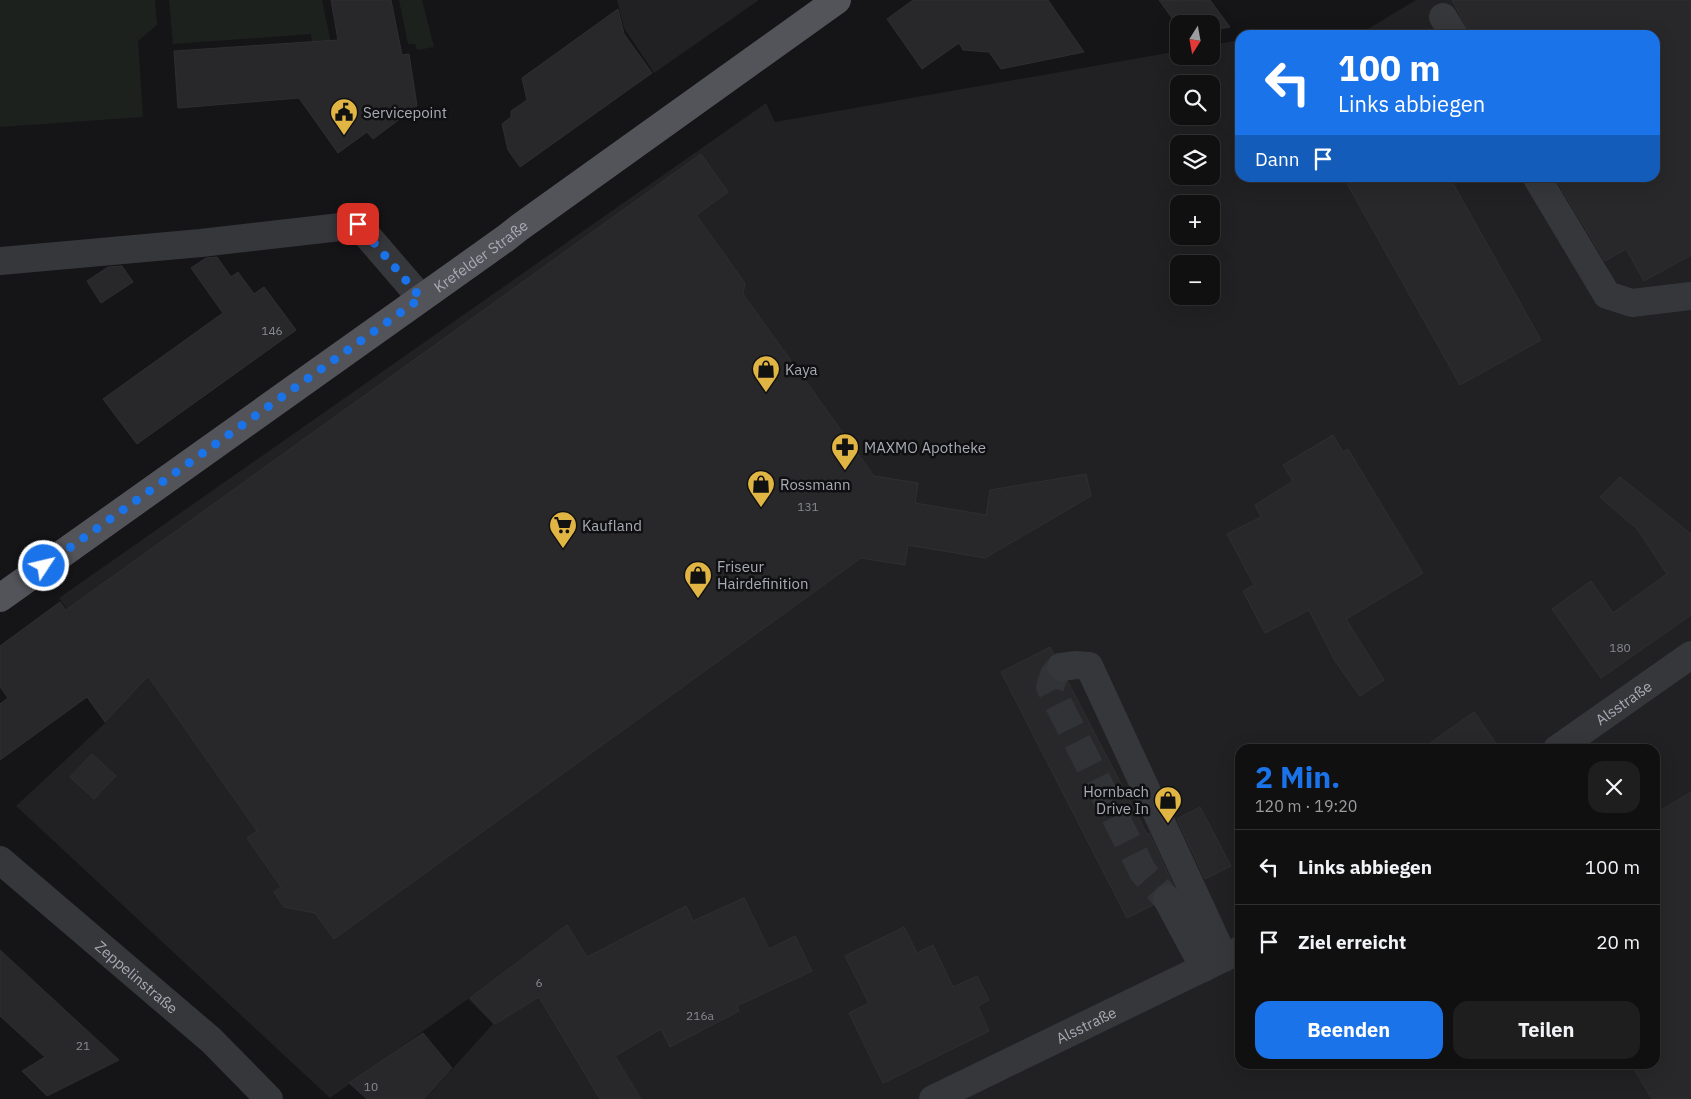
<!DOCTYPE html>
<html lang="de">
<head>
<meta charset="utf-8">
<style>
	:root { --surface:#101011; --page:#1e1e1f; --text:#f1f3f6; --muted:#9c9d9f; --line:#303031; --accent:#1a73e8 }
	body { margin:0; font-family:"IBM Plex Sans",sans-serif; background:var(--page); color:var(--text); height:100vh; display:flex; flex-direction:column; font-size:19px; white-space:nowrap }
	* { box-sizing:border-box; margin:0 }
	p { font-size:16px; color:var(--muted) }
	.icon { flex:none; width:28px; height:28px; fill:none; stroke:currentColor; stroke-width:2; stroke-linecap:round; stroke-linejoin:round }
	.map { position:relative; flex:1; overflow:hidden }
	.sheet { position:absolute; left:1235px; top:744px; width:425px; height:325px; display:flex; flex-direction:column; background:var(--surface); border-radius:15px; box-shadow:0 5px 20px #0002,0 0 0 1px var(--line) }
	.sheet>* { flex:none }
	.top-card { position:absolute; left:1235px; top:30px; width:425px; height:152px; border-radius:15px; box-shadow:0 5px 20px #0002,0 0 0 1px var(--line); background:#1a73e8; color:#fff; overflow:hidden }
	.needle { width:32px; rotate:191deg }
	.fabs { position:absolute; left:1170px; top:15px; display:grid; gap:10px }
	.fabs a { display:grid; place-items:center; width:50px; height:50px; border-radius:10px; background:var(--surface); box-shadow:0 5px 20px #0002,0 0 0 1px var(--line); font-size:25px }
	.pin { position:absolute; display:grid; place-items:center; width:42px; height:42px; color:#fff; margin:-21px; border-radius:10px; box-shadow:0 2px 8px #0006 }
	.me { position:absolute; width:55px; margin:-28px; rotate:55deg; stroke-linejoin:round; filter:drop-shadow(0 0 4px #0008) }
	.turn { display:flex; align-items:center; gap:18px; height:105px; padding:0 20px; font-size:22px }
	.turn .icon { width:65px; height:65px; stroke-width:2.5 }
	.turn b { display:block; font-size:35px; line-height:42px }
	.then { display:flex; align-items:center; height:48px; padding:0 20px; background:#0003; gap:10px; font-size:19px }
	.round { display:grid; place-items:center; flex:none; width:52px; height:52px; border-radius:15px; background:var(--page) }
	.head { display:flex; align-items:center; justify-content:space-between; height:85px; padding:0 20px }
	h1 { font-size:30px; font-weight:700; line-height:38px; color:var(--accent) }
	.action { display:flex; gap:10px; margin-top:auto; padding:10px 20px }
	.action a { flex:1; height:58px; border-radius:15px; background:var(--accent); color:#fff; font-size:20px; font-weight:700; line-height:58px; text-align:center }
	.action a+a { background:var(--page); color:var(--text) }
	ul { padding:0; list-style:none }
	li { display:flex; align-items:center; gap:15px; height:75px; padding:0 20px; border-top:1px solid var(--line) }
	li div { flex:1 }
	li b { display:block; font-size:19px }
	li em { font-style:normal }
	.map>svg:first-child { display:block }
	.built { fill:#212123; fill-rule:evenodd }
	.green { fill:#1c211d }
	.building { fill:#28282a; stroke:#2f2f32 }
	.lines { fill:none; stroke-linecap:round; stroke-linejoin:round }
	.minor-tunnel { stroke:#323337; stroke-width:28; stroke-dasharray:28 14; stroke-linecap:butt }
	.minor { stroke:#36373b; stroke-width:28 }
	.major { stroke:#53545a; stroke-width:28 }
	.route { stroke:#1a73e8; stroke-width:9; stroke-dasharray:0 16.2 }
	.labels { text-anchor:middle; dominant-baseline:central; stroke-width:5; stroke-linejoin:round; paint-order:stroke }
	.number-label { font-size:12px; fill:#878a92 }
	.poi-label { font-size:15px; fill:#a8abb5; stroke:#101012; text-anchor:start }
	.street-label { font-size:15px; fill:#a8abb5; stroke:#101012 }
</style>
</head>
<body>
<div class="map">
<svg width="1691" height="1099" viewBox="0 0 1691 1099">
	<rect width="100%" height="100%" fill="#151517"/>
	<path class="built" d="M 617,0 L 759,0 L 654,73 L 624,28 Z
		M 1416,0 L 1691,0 L 1691,1099 L 425,1099 L 493,1024 L 468,999 L 330,1098 L 16,806 L 104,724 L 129,695 L 59,598 L 766,103 L 775,122 L 1179,51 L 1179,56 L 1211,56 L 1211,45 L 1240,40 L 1240,178 L 1655,178 L 1655,35 L 1358,35 ZM 1179,84 L 1211,84 L 1211,116 L 1179,116 ZM 1179,144 L 1211,144 L 1211,176 L 1179,176 ZM 1179,204 L 1211,204 L 1211,236 L 1179,236 ZM 1179,264 L 1211,264 L 1211,296 L 1179,296 ZM 1240,749 L 1655,749 L 1655,1064 L 1240,1064 Z"/>
	<path class="green" d="M 0,0 L 155,0 L 157,25 L 138,41 L 143,117 L 0,127 Z
		M 169,0 L 322,0 L 333,52 L 313,53 L 311,34 L 173,44 Z
		M 399,0 L 422,0 L 434,47 L 417,50 L 415,44 L 408,44 Z"/>
	<path class="building" d="M 331,0 L 391,0 L 402,55 L 409,54 L 417,106 L 373,139 L 367,132 L 338,153 L 299,98 L 178,108 L 174,51 L 338,40 Z
		M 913,0 L 1048,0 L 1084,52 L 1001,69 L 989,52 L 963,50 L 959,43 L 922,69 L 887,19 Z
		M 1159,0 L 1210,0 L 1230,27 L 1211,30 L 1211,24 L 1179,24 L 1179,28 Z
		M 1452,0 L 1691,0 L 1691,255 L 1644,281 L 1626,249 L 1605,261 L 1555,178 L 1655,178 L 1655,35 L 1471,35 Z
		M 618,9 L 624,34 L 652,73 L 520,167 L 508,150 L 502,124 L 511,117 L 511,111 L 527,100 L 522,78 Z
		M 701,154 L 728,192 L 696,215 L 745,283 L 743,294 L 874,476 L 918,483 L 915,503 L 986,515 L 990,490 L 1086,474 L 1091,496 L 985,558 L 908,545 L 905,565 L 861,558 L 334,939 L 315,913 L 284,907 L 274,892 L 281,887 L 247,838 L 257,831 L 148,676 L 105,722 L 87,697 L 0,760 L 0,704 L 8,698 L 0,687 L 0,646 L 60,602 L 66,610 Z
		M 1344,178 L 1450,178 L 1541,340 L 1460,385 Z
		M 217,257 L 231,277 L 238,272 L 254,294 L 264,287 L 296,330 L 137,444 L 103,399 L 223,313 L 191,268 L 206,258 Z
		M 122,266 L 133,282 L 101,303 L 87,281 L 108,267 Z
		M 1333,435 L 1343,452 L 1348,449 L 1423,573 L 1346,619 L 1384,680 L 1360,696 L 1335,661 L 1309,610 L 1265,633 L 1243,591 L 1254,585 L 1227,534 L 1261,517 L 1255,505 L 1293,481 L 1283,465 Z
		M 1620,477 L 1691,534 L 1691,615 L 1601,678 L 1552,609 L 1591,581 L 1613,613 L 1667,574 L 1638,530 L 1600,497 Z
		M 1050,647 L 1054,654 L 1046,662 L 1046,670 L 1048,676 L 1056,682 L 1068,682 L 1147,834 L 1149,833 L 1173,885 L 1167,883 L 1159,886 L 1154,891 L 1151,898 L 1153,905 L 1127,918 L 1001,672 Z
		M 1474,712 L 1500,749 L 1422,749 Z
		M 92,754 L 116,776 L 94,799 L 70,777 Z
		M 1691,792 L 1691,1099 L 1652,1099 L 1631,1064 L 1655,1064 L 1655,814 Z
		M 1200,807 L 1231,866 L 1205,879 L 1177,819 Z
		M 744,898 L 769,949 L 795,936 L 812,971 L 737,1006 L 739,1011 L 670,1047 L 661,1029 L 615,1056 L 641,1099 L 600,1099 L 539,997 L 495,1024 L 470,998 L 567,925 L 587,957 L 686,906 L 693,921 Z
		M 904,927 L 917,953 L 933,945 L 953,987 L 977,976 L 989,1000 L 978,1006 L 989,1031 L 883,1083 L 849,1013 L 869,1003 L 845,956 Z
		M 0,950 L 106,1048 L 119,1060 L 47,1096 L 22,1071 L 45,1057 L 0,1016 Z
		M 423,1033 L 452,1068 L 424,1099 L 367,1099 L 349,1083 Z"/>
	<g class="lines">
		<path class="minor-tunnel" d="M 1061,667 L 1054,675 L 1050,687 L 1143,872 L 1167,899"/>
		<g class="minor">
			<path d="M 1443,17 L 1454,35"/>
			<path d="M 1537,178 L 1607,295 L 1632,303 L 1691,296"/>
			<path d="M 0,261 L 201,243 L 358,225 L 421,298"/>
			<path d="M 1061,667 L 1076,665 L 1089,666 L 1224,958"/>
			<path id="s1" d="M 1557,749 L 1691,655"/>
			<path id="s2" d="M 0,860 L 211,1040 L 269,1099"/>
			<path d="M 1167,899 L 1204,968"/>
			<path id="s3" d="M 933,1099 L 1240,950"/>
		</g>
		<path class="major" id="s4" d="M 0,598 L 506,238 L 520,227 L 837,0"/>
	</g>
	<g class="lines">
		<path class="route" d="M 44,566 L 421,298 L 358,224"/>
	</g>
	<defs>
		<g id="civic-pin" transform="scale(1.4375)"><path d="M0 17L-7.5 6A9.5 9.5 0 1 1 7.5 6Z" fill="#e0b543" stroke="#101012"/><path d="M-.6-6.5H3V-4.5H.6V-3L4-1V1h2V6H-6V1h2V-1L-.6-3ZM-1.2 2.5V6h2.4V2.5Z" fill="#111"/></g>
		<g id="shop-pin" transform="scale(1.4375)"><path d="M0 17L-7.5 6A9.5 9.5 0 1 1 7.5 6Z" fill="#e0b543" stroke="#101012"/><path d="M-5-2.5h2.3a2.7 3.5 0 0 1 5.4 0H5L5.5 6h-11ZM-1.5-2.5h3a1.5 2.3 0 0 0-3 0Z" fill="#111"/></g>
		<g id="pharmacy-pin" transform="scale(1.4375)"><path d="M0 17L-7.5 6A9.5 9.5 0 1 1 7.5 6Z" fill="#e0b543" stroke="#101012"/><path d="M-2-6h4v4h4v4h-4v4h-4v-4h-4v-4h4Z" fill="#111"/></g>
		<g id="supermarket-pin" transform="scale(1.4375)"><path d="M0 17L-7.5 6A9.5 9.5 0 1 1 7.5 6Z" fill="#e0b543" stroke="#101012"/><path d="M-6-5.5h2.5l.6 2H6L4.5 2H-2.5L-4.4-4H-6ZM-1.5 3.2a1.3 1.3 0 1 0 .1 0ZM3 3.2a1.3 1.3 0 1 0 .1 0Z" fill="#111"/></g>
	</defs>
	<g fill-rule="evenodd">
		<use href="#civic-pin" x="344" y="112"/>
		<use href="#shop-pin" x="766" y="369"/>
		<use href="#pharmacy-pin" x="845" y="447"/>
		<use href="#shop-pin" x="761" y="484"/>
		<use href="#supermarket-pin" x="563" y="525"/>
		<use href="#shop-pin" x="698" y="575"/>
		<use href="#shop-pin" x="1168" y="800"/>
	</g>
	<g class="labels">
		<g class="number-label">
			<text x="272" y="330">146</text>
			<text x="808" y="506">131</text>
			<text x="1620" y="647">180</text>
			<text x="539" y="982">6</text>
			<text x="700" y="1015">216a</text>
			<text x="83" y="1045">21</text>
			<text x="371" y="1086">10</text>
		</g>
		<g class="poi-label">
			<text x="363" y="112">Servicepoint</text>
			<text x="785" y="369">Kaya</text>
			<text x="864" y="447">MAXMO Apotheke</text>
			<text x="780" y="484">Rossmann</text>
			<text x="582" y="525">Kaufland</text>
			<text x="717" y="566">Friseur<tspan x="717" dy="17">Hairdefinition</tspan></text>
			<text x="1149" y="791" text-anchor="end">Hornbach<tspan x="1149" dy="17">Drive In</tspan></text>
		</g>
		<g class="street-label">
			<text stroke="none"><textPath href="#s4" startOffset="590">Krefelder Straße</textPath></text>
			<text stroke="none"><textPath href="#s1" startOffset="81">Alsstraße</textPath></text>
			<text stroke="none"><textPath href="#s2" startOffset="180">Zeppelinstraße</textPath></text>
			<text stroke="none"><textPath href="#s3" startOffset="170">Alsstraße</textPath></text>
		</g>
	</g>
</svg>
<div class="fabs">
<a><svg class="needle" viewBox="-14 -14 28 28"><path d="M0-13l5 13h-10z" fill="#e53935"/><path d="M0 13l5-13h-10z" fill="#9c9d9f"/></svg></a>
<a><svg class="icon" aria-label="search" viewBox="0 0 24 24"><circle cx="10" cy="10" r="6"/><path d="M15 15l6 6"/></svg></a>
<a><svg class="icon" aria-label="layers" viewBox="0 0 24 24"><path d="M12 4l9 5-9 5-9-5zM3 14l9 5 9-5"/></svg></a>
<a>+</a>
<a>−</a>
</div>
<div class="pin" style="left:358px;top:224px;background:#d93025"><svg class="icon" aria-label="arrive" viewBox="0 0 24 24"><path d="M6 21V4h12l-3 4 3 4H6"/></svg></div>
<svg class="me" style="left:44px;top:566px" viewBox="-20 -20 40 40"><circle r="17" fill="#1a73e8" stroke="#fff" stroke-width="3"/><path d="M0-11L8 9 0 5-8 9z" fill="#fff"/></svg>
<div class="top-card">
<div class="turn"><svg class="icon" aria-label="left" viewBox="0 0 24 24"><path d="M17 20v-9H6M10 6l-5 5 5 5"/></svg><div><b>100 m</b>Links abbiegen</div></div>
<div class="then">Dann<svg class="icon" aria-label="arrive" viewBox="0 0 24 24"><path d="M6 21V4h12l-3 4 3 4H6"/></svg></div>
</div>
<section class="sheet">
<div class="head"><div><h1>2 Min.</h1><p>120 m · 19:20</p></div><a class="round"><svg class="icon" aria-label="close" viewBox="0 0 24 24"><path d="M6 6l12 12M18 6L6 18"/></svg></a></div>
<ul>
<li><svg class="icon" aria-label="left" viewBox="0 0 24 24"><path d="M17 20v-9H6M10 6l-5 5 5 5"/></svg><div><b>Links abbiegen</b></div><em>100 m</em></li>
<li><svg class="icon" aria-label="arrive" viewBox="0 0 24 24"><path d="M6 21V4h12l-3 4 3 4H6"/></svg><div><b>Ziel erreicht</b></div><em>20 m</em></li>
</ul>
<div class="action"><a>Beenden</a><a>Teilen</a></div>
</section>
</div>
</body>
</html>
